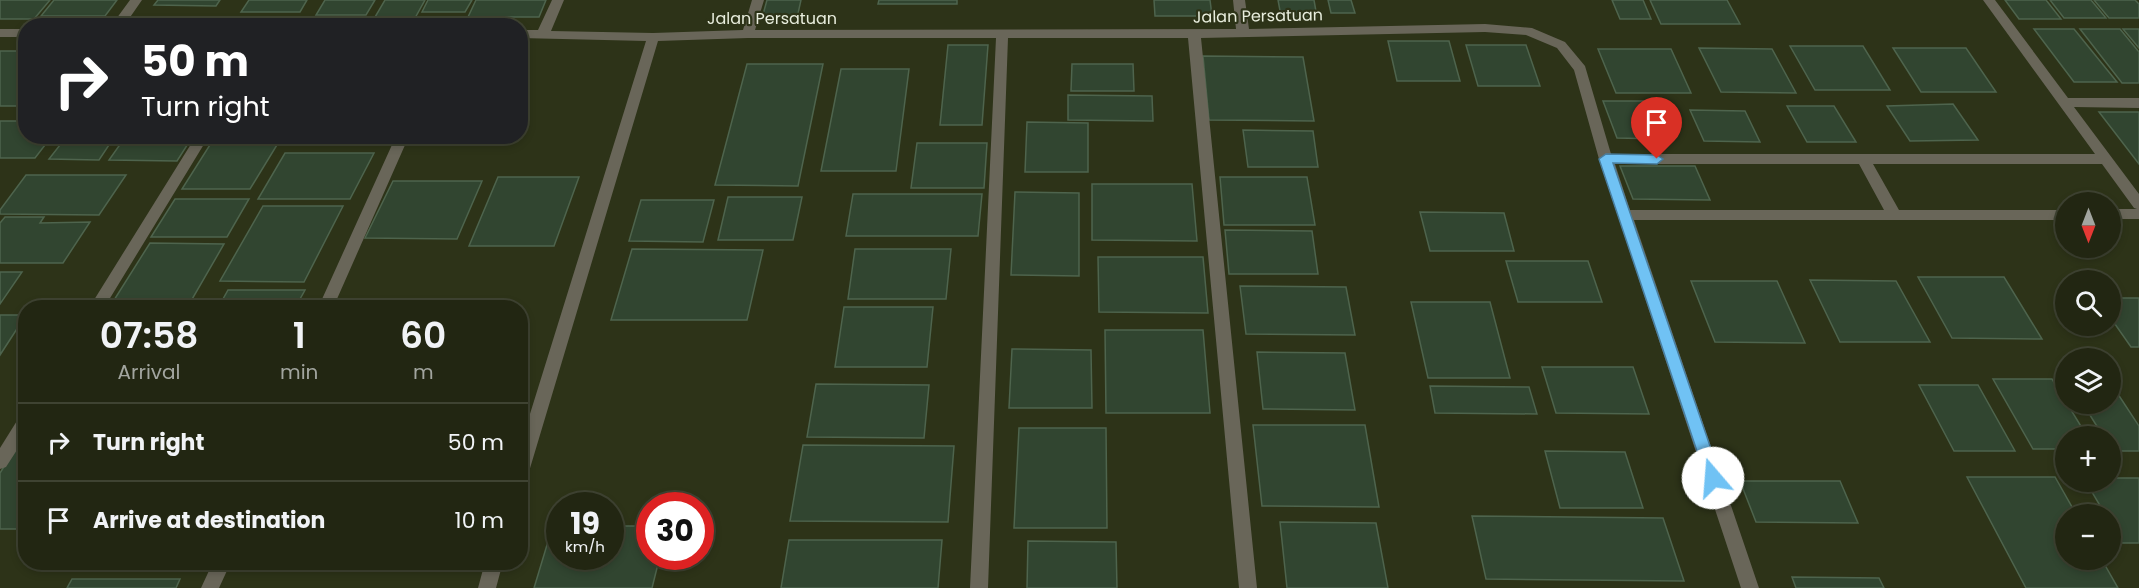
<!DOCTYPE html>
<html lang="en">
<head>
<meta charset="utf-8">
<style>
	:root { --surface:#222612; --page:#2e3220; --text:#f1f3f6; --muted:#a2a59f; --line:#3f4332 }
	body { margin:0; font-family:Poppins,sans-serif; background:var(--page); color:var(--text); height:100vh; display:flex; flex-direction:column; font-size:22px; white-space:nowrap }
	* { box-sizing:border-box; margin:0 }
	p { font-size:20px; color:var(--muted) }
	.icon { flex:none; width:33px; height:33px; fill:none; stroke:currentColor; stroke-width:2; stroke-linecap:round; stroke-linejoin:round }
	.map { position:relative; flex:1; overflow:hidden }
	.sheet { position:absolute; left:18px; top:300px; width:510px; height:270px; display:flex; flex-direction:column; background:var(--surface); border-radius:24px; box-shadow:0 3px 9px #0003,0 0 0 2px var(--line) }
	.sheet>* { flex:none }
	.top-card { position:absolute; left:18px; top:18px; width:510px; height:126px; border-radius:24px; box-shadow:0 3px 9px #0003,0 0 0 2px var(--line); background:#202124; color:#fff; overflow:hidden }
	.needle { width:39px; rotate:180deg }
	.fabs { position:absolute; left:2055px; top:192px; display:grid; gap:12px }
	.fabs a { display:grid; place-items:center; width:66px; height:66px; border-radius:50%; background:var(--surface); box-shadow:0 3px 9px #0003,0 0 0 2px var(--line); font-size:30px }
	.speed { position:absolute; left:546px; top:492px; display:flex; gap:12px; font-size:30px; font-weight:700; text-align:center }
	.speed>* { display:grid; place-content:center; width:78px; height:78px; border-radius:50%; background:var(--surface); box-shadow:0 3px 9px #0003,0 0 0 2px var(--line); line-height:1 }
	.speed small { font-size:15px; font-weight:400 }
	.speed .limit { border:9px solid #d22; background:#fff; color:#111 }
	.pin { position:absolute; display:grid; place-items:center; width:51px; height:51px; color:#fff; margin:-62px -26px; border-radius:50% 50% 50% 0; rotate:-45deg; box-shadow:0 0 6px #0007 }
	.pin .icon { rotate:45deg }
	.me { position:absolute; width:66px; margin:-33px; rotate:342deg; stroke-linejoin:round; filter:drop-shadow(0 0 4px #0008) }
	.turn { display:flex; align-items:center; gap:21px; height:126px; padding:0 24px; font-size:27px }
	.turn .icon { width:78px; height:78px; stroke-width:2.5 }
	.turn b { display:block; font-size:42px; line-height:51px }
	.eta { display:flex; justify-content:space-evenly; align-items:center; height:102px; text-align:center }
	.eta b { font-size:36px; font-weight:600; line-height:42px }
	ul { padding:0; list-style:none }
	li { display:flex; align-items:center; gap:18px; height:78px; padding:0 24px; border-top:2px solid var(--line) }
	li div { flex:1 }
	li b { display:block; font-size:22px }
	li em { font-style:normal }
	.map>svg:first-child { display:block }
	.building { fill:#314530; stroke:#4e644d; stroke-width:1.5 }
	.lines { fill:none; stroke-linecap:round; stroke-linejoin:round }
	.minor { fill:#696659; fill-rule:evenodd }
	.route { fill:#70c2f4; stroke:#497e9f; stroke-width:1.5 }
	.labels { text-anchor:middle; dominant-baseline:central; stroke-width:4.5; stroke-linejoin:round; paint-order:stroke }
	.street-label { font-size:16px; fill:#e8eddd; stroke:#2d3318 }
</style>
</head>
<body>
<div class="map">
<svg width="2139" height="588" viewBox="0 0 2139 588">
	<rect width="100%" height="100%" fill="#2d3318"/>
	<path class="building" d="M 0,0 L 50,0 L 34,19 L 0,19 Z
		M 54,0 L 117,0 L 105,16 L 41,16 Z
		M 158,0 L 220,0 L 216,6 L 154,5 Z
		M 249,0 L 307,0 L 300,12 L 241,12 Z
		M 325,0 L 375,0 L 366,15 L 316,15 Z
		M 385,0 L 425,0 L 415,18 L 375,17 Z
		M 428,0 L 472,0 L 465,12 L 422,12 Z
		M 476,0 L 546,0 L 539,17 L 468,17 Z
		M 767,0 L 801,0 L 797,18 L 762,18 Z
		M 879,0 L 957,0 L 957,4 L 878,4 Z
		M 1154,0 L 1210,0 L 1212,16 L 1155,16 Z
		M 1278,0 L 1314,0 L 1317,17 L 1281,16 Z
		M 1328,0 L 1351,0 L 1355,13 L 1331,13 Z
		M 1612,0 L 1643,0 L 1651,19 L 1620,19 Z
		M 1650,0 L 1727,0 L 1740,24 L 1661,24 Z
		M 2005,0 L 2046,0 L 2061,19 L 2019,19 Z
		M 2050,0 L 2091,0 L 2106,18 L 2064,18 Z
		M 2094,0 L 2135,0 L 2139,4 L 2139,18 L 2109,18 Z
		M 2034,29 L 2074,29 L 2117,82 L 2074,82 Z
		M 2080,29 L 2120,29 L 2139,52 L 2139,83 L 2122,83 Z
		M 2123,29 L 2139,29 L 2139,48 Z
		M 1388,41 L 1449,41 L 1460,81 L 1397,81 Z
		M 948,45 L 988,45 L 982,125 L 940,125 Z
		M 1466,45 L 1526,45 L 1540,86 L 1478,86 Z
		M 1790,46 L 1863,46 L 1890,90 L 1815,90 Z
		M 1699,48 L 1772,49 L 1796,93 L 1721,92 Z
		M 1893,48 L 1966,48 L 1996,92 L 1921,92 Z
		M 1598,49 L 1671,49 L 1691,93 L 1616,93 Z
		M 0,51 L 26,51 L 26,106 L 0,106 Z
		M 1203,56 L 1303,57 L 1314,121 L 1209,120 Z
		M 747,64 L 823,64 L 798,186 L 715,185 Z
		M 1072,64 L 1133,64 L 1134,91 L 1071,91 Z
		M 841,69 L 909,69 L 896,171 L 821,171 Z
		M 1068,95 L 1152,96 L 1153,121 L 1068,120 Z
		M 1603,101 L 1646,101 L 1661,139 L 1617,138 Z
		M 1953,104 L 1978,140 L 1910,141 L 1887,106 Z
		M 1787,106 L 1834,106 L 1856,142 L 1807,142 Z
		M 1690,110 L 1745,111 L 1760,142 L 1704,141 Z
		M 2099,112 L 2139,112 L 2139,164 Z
		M 0,121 L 26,121 L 26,136 L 52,136 L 35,158 L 0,158 Z
		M 1027,122 L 1088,123 L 1088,172 L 1025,172 Z
		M 1243,130 L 1313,131 L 1318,167 L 1248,167 Z
		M 67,136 L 115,136 L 99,160 L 49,159 Z
		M 126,136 L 193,136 L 177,161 L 109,160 Z
		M 213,140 L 280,140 L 250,189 L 182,189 Z
		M 917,143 L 987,143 L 984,188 L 911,188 Z
		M 285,153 L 374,153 L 350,199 L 258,199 Z
		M 1620,166 L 1695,166 L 1710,200 L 1633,199 Z
		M 26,175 L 126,175 L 99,215 L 0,214 L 0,210 Z
		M 498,177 L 579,177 L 554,246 L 469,246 Z
		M 1220,177 L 1307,177 L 1315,225 L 1224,225 Z
		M 393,181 L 482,181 L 457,239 L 365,238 Z
		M 1092,184 L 1192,184 L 1197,241 L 1092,240 Z
		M 1015,192 L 1079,193 L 1079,276 L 1011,275 Z
		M 853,194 L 982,194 L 978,236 L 846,236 Z
		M 728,197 L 802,197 L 793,240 L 718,240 Z
		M 175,199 L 249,199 L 227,237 L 151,237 Z
		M 641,200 L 714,200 L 703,242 L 629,241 Z
		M 263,206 L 343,206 L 304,282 L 220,281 Z
		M 1420,212 L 1504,213 L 1514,251 L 1430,251 Z
		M 5,217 L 44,217 L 40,223 L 90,222 L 63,263 L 0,263 L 0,223 Z
		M 1225,230 L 1312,231 L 1318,274 L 1229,274 Z
		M 150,243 L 224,244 L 187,308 L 109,308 Z
		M 632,249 L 763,250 L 747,320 L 611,320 Z
		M 855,249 L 951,249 L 946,299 L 848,299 Z
		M 1098,257 L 1203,257 L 1208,313 L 1099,312 Z
		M 1506,261 L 1588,261 L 1602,302 L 1518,302 Z
		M 0,272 L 22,272 L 0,304 Z
		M 1918,277 L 2004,277 L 2042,339 L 1952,338 Z
		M 1810,280 L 1896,281 L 1930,342 L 1840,342 Z
		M 1691,281 L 1777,281 L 1805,343 L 1715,342 Z
		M 1240,286 L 1346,287 L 1355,335 L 1246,334 Z
		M 228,290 L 305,290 L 295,308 L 218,308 Z
		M 2110,298 L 2139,298 L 2139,347 L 2131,347 L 2110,317 Z
		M 1411,302 L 1490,302 L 1510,378 L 1428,378 Z
		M 844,307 L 933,307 L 927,367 L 835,367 Z
		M 0,315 L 26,315 L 0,355 Z
		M 1105,330 L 1203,330 L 1210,413 L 1106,413 Z
		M 1012,349 L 1091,350 L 1092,408 L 1009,408 Z
		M 1257,352 L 1345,353 L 1355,410 L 1263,409 Z
		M 1542,367 L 1633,367 L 1649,414 L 1556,413 Z
		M 1993,379 L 2052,379 L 2087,436 L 2066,436 L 2066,449 L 2033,449 Z
		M 2110,382 L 2139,426 L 2139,451 L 2112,451 L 2110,436 L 2103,436 L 2083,404 L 2110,404 Z
		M 816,384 L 929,385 L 924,438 L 807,437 Z
		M 1919,385 L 1978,385 L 2015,451 L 1954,451 Z
		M 1430,386 L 1529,387 L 1537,414 L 1435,413 Z
		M 1253,425 L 1365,425 L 1379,507 L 1262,506 Z
		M 1019,428 L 1106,428 L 1107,528 L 1014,528 Z
		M 26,432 L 26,529 L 0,529 L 0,473 Z
		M 803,445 L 954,446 L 948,522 L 790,521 Z
		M 1545,451 L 1625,452 L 1643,508 L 1560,508 Z
		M 1967,477 L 2055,477 L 2076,514 L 2066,514 L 2066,560 L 2102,560 L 2118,588 L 2026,588 Z
		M 2110,478 L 2139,478 L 2139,543 L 2122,543 L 2110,524 L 2110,514 L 2105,514 L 2086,482 L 2110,482 Z
		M 1740,481 L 1840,481 L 1858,523 L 1756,522 Z
		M 1472,516 L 1663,518 L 1684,581 L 1486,579 Z
		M 1280,522 L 1376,523 L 1388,588 L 1287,588 Z
		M 553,525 L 560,525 L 560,556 L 610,556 L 610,526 L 650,526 L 650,556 L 660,556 L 652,588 L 534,588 Z
		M 789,540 L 942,540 L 938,588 L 781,588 Z
		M 1028,541 L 1116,542 L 1117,588 L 1027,588 Z
		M 1792,577 L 1879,578 L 1884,588 L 1796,588 Z
		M 72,579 L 180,579 L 176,588 L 67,588 Z"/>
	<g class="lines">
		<path class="minor" d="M 130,0 L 142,0 L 124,26 L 111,26 Z
			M 552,0 L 564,0 L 551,31 L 653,33 L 743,30 L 752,0 L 764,0 L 755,30 L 1236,29 L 1233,0 L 1245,0 L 1249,29 L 1485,24 L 1532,28 L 1565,42 L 1585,66 L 1611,154 L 2095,154 L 1983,0 L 1995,0 L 2068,98 L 2139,98 L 2139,108 L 2074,107 L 2139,194 L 2139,219 L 2110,219 L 2110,209 L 2137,209 L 2134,208 L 2102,164 L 1873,164 L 1899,210 L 2066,210 L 2066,220 L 1634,220 L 1759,588 L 1741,588 L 1599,159 L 1574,70 L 1557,48 L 1526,35 L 1485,32 L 1201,38 L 1257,588 L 1239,588 L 1188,38 L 1008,38 L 988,588 L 970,588 L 996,38 L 748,38 L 658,41 L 528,475 L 526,480 L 520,482 L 520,446 L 646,41 L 520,38 L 520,30 L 538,30 ZM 1615,164 L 1859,164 L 1884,210 L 1630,210 Z
			M 0,29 L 26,29 L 26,37 L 0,37 Z
			M 196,136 L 209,136 L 104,308 L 89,308 Z
			M 396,136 L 409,136 L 333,308 L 318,308 Z
			M 26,414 L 26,436 L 6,467 L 0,469 L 0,448 L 20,416 Z
			M 213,562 L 231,562 L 219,588 L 201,588 Z
			M 485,562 L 503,562 L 496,588 L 478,588 Z"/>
	</g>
	<path class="route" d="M 1606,154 L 1657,155 L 1663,159 L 1657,164 L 1613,163 L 1721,478 L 1713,485 L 1706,478 L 1599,159 Z"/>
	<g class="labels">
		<g class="street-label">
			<text transform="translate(1258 16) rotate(-1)">Jalan Persatuan</text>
			<text x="772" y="18">Jalan Persatuan</text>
		</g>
	</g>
</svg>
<div class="fabs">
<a><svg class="needle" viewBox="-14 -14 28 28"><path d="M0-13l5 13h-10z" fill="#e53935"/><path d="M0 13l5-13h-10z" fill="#a2a59f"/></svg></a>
<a><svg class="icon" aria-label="search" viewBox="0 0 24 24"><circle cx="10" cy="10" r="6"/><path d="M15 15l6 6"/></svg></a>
<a><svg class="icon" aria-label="layers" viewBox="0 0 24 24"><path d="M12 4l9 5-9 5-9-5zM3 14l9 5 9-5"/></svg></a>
<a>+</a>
<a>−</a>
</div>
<div class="speed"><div>19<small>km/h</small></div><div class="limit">30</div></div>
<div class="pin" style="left:1657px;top:159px;background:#d93025"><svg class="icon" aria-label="arrive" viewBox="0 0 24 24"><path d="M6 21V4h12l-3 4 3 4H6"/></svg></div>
<svg class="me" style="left:1713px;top:478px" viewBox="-20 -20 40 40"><circle r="19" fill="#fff"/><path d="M0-13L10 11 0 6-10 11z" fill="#70c2f4"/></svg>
<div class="top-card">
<div class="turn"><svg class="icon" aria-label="right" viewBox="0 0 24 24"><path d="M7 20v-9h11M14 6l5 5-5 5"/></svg><div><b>50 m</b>Turn right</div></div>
</div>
<section class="sheet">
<div class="eta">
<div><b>07:58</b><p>Arrival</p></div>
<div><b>1</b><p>min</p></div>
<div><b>60</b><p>m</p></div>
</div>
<ul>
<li><svg class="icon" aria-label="right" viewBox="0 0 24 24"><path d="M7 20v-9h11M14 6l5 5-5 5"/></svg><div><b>Turn right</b></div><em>50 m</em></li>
<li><svg class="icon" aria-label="arrive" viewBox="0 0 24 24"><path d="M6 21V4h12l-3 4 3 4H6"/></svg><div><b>Arrive at destination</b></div><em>10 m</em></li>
</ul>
</section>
</div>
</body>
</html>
